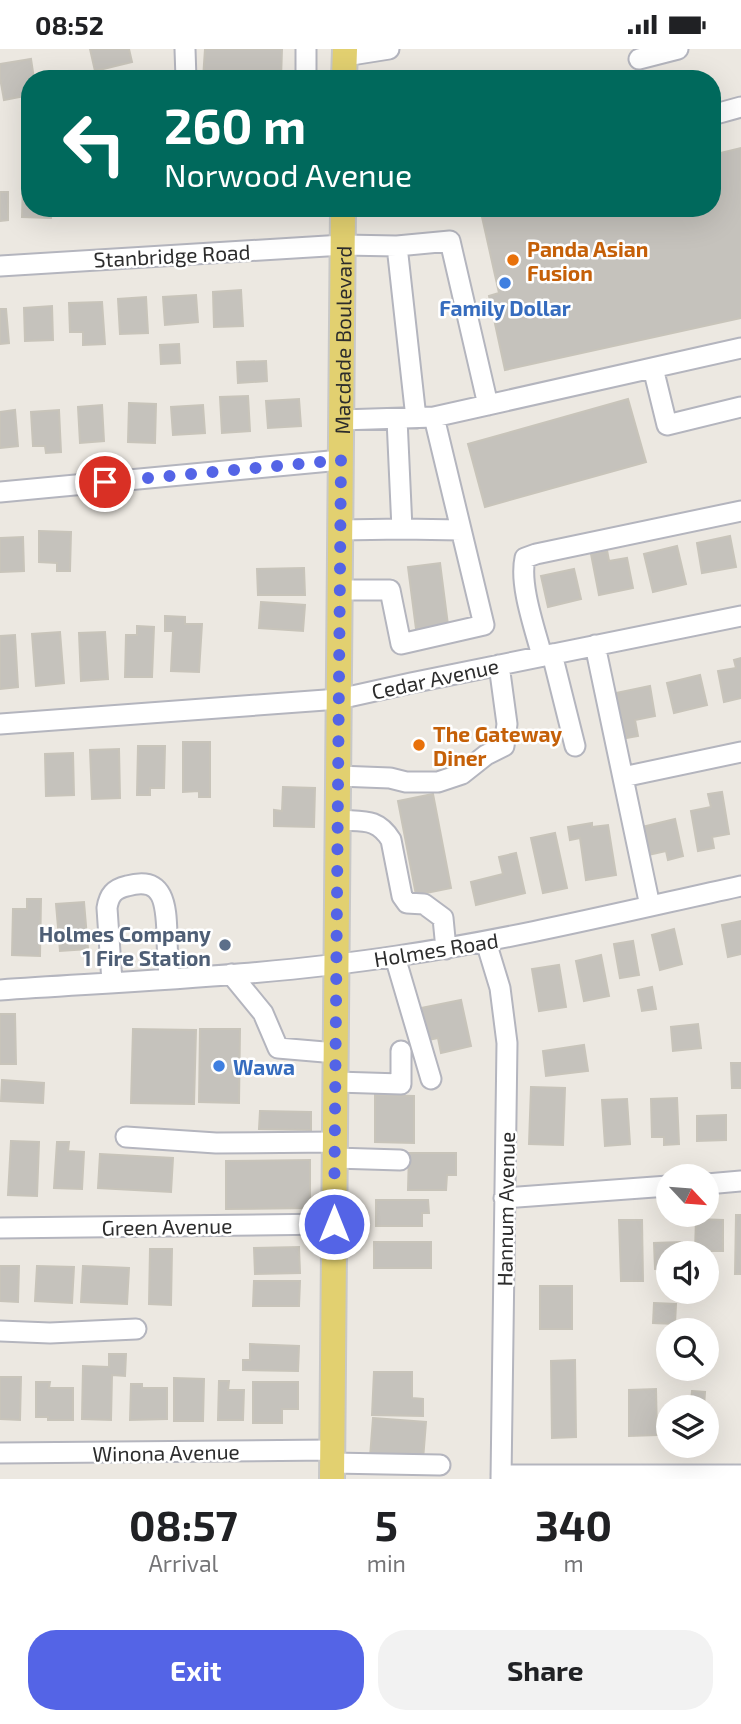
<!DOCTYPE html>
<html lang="en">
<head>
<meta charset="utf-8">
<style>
	:root { --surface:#fff; --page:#f2f2f2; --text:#202124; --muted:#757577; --accent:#5464e6 }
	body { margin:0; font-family:"Exo 2",sans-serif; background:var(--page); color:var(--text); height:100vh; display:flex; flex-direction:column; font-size:26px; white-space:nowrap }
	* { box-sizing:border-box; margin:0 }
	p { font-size:23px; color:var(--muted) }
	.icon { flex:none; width:38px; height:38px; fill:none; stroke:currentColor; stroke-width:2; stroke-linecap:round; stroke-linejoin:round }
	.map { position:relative; height:1430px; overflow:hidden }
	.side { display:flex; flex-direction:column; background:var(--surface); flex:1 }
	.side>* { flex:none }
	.top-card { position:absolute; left:21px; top:21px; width:700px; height:147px; border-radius:28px; box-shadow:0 7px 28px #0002; background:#00695c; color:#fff; overflow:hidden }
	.needle { width:46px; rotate:116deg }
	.tools { position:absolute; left:656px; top:1115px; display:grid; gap:14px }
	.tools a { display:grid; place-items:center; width:63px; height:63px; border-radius:50%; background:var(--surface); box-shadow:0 7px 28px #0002; font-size:35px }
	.pin { position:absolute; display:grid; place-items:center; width:60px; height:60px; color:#fff; margin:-30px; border:4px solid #fff; border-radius:50%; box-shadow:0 2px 7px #0007 }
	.me { position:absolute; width:77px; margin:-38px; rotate:0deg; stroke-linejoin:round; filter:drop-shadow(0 0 5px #0008) }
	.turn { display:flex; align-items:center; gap:24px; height:147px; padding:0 28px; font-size:32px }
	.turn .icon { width:91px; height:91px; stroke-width:2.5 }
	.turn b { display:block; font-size:49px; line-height:60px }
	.eta { display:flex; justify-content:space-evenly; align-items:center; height:119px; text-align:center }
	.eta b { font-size:42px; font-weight:700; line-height:49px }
	.cta { display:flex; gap:14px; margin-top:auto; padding:14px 28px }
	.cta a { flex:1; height:80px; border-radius:28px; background:var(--accent); color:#fff; font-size:28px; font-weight:700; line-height:80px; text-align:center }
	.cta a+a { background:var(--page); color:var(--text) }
	.status { display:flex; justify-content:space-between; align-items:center; height:49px; padding:0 35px; background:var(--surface); direction:ltr }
	.status svg { height:19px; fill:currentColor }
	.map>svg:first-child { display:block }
	.building { fill:#c5c2bc; stroke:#c8c4ba; stroke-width:2 }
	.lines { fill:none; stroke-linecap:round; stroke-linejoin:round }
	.minor-casing { stroke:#b4b5be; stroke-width:23 }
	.major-casing { stroke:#c8c8c8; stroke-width:28 }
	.minor { stroke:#fff; stroke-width:19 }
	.major { stroke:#e2d070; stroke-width:24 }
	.route { stroke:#5464e6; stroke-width:12; stroke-dasharray:0 21.6 }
	.food-dot { fill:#e8710a; stroke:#fff; stroke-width:2.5 }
	.shop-dot { fill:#3f7fe0; stroke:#fff; stroke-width:2.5 }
	.service-dot { fill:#5c6f8a; stroke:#fff; stroke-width:2.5 }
	.labels { text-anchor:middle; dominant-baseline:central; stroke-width:5; stroke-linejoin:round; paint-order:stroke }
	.food-label { font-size:21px; font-weight:bold; fill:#c56008; stroke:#fff; text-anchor:start }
	.street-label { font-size:21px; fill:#2c2c2c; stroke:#fff }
	.shop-label { font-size:21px; font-weight:bold; fill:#366cbe; stroke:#fff }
	.service-label { font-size:21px; font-weight:bold; fill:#4e5e75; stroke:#fff; text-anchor:end }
</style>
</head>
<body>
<div class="status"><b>08:52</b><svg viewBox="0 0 49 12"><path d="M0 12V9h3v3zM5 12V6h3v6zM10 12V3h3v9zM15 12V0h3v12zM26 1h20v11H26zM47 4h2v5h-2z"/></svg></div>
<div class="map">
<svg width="741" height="1430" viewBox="0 0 741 1430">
	<rect width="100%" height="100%" fill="#ece8e1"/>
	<path class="building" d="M 90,0 L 129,0 L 132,13 L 95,22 Z
		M 205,0 L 282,0 L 281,30 L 203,30 Z
		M 31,10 L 34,30 L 30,30 L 30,46 L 4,51 L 0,29 L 0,15 Z
		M 741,99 L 741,269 L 505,321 L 489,247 L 499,244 L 480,159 L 712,159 L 712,106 Z
		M 23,133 L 30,134 L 30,159 L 52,159 L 51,169 L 22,168 Z
		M 0,143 L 8,143 L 8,171 L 0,172 Z
		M 69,159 L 102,159 L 102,165 L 68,164 Z
		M 241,241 L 243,277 L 214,278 L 213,243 Z
		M 196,246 L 198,273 L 165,276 L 163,248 Z
		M 146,248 L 148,284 L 120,285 L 118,250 Z
		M 102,253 L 105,295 L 83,296 L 83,283 L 70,283 L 69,254 Z
		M 52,257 L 53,291 L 25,292 L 24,259 Z
		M 0,260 L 6,260 L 9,294 L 0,295 Z
		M 179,295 L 180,314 L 161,315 L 160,296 Z
		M 266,312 L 267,332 L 238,334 L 237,313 Z
		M 248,347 L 250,382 L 222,384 L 220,348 Z
		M 299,350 L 301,377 L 268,379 L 266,352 Z
		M 628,350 L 646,413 L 485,458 L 468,395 Z
		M 129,354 L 156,355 L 155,394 L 128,393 Z
		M 102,356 L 104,392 L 80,394 L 78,358 Z
		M 203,356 L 205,384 L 173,386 L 171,358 Z
		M 15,361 L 18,397 L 0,399 L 0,363 Z
		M 59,361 L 61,403 L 46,404 L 45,397 L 33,397 L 31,363 Z
		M 39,482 L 71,483 L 70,522 L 57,522 L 57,514 L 39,513 Z
		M 730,487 L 736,518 L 702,524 L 697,494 Z
		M 23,488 L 24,522 L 0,523 L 0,489 Z
		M 677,497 L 686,535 L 653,543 L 644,505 Z
		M 607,501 L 609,512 L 627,509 L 633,539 L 599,546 L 591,505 Z
		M 440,514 L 448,576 L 416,580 L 408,518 Z
		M 304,519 L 305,546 L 258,546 L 257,520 Z
		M 574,520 L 581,550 L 548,558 L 541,527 Z
		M 261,553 L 305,556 L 303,582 L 259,579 Z
		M 165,567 L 185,568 L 185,575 L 202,575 L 199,623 L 171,622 L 173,582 L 165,582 Z
		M 137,577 L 154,578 L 152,628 L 125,628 L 126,586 L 137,586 Z
		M 60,583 L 64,634 L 36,637 L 32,585 Z
		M 105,583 L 108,630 L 81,632 L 79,584 Z
		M 15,586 L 18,638 L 0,640 L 0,587 Z
		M 741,609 L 741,649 L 724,653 L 718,622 L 736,619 L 734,611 Z
		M 700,626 L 707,656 L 674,664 L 667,634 Z
		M 650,637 L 655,667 L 635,671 L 638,687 L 626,689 L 616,644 Z
		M 183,693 L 210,693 L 210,748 L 199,748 L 199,742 L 183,743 Z
		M 138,697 L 165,697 L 164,739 L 150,739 L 150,746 L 137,746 Z
		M 119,700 L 120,749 L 92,750 L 90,701 Z
		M 73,704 L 74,746 L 46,747 L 45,705 Z
		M 283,738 L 315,739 L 314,778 L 274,777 L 274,761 L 282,762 Z
		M 722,743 L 729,785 L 712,788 L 714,799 L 698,802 L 691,762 L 711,758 L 708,745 Z
		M 433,745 L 451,839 L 416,846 L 398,752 Z
		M 675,770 L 683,807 L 668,811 L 666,802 L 648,806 L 642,778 Z
		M 592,774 L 592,778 L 608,776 L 616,826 L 586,831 L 580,789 L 570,791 L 568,778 Z
		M 555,784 L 567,839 L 543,844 L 531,789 Z
		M 516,804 L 525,844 L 476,856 L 471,833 L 503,825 L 499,808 Z
		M 27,850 L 41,850 L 40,907 L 12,906 L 13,860 L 27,860 Z
		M 84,853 L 88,900 L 60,902 L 56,855 Z
		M 741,872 L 741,905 L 728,908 L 722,876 Z
		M 674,880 L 682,915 L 660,921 L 652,886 Z
		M 633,892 L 639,926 L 620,929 L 614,895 Z
		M 601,906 L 609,947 L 584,952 L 576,912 Z
		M 559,916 L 566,958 L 539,962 L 532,920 Z
		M 652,938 L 656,960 L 642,962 L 638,941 Z
		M 461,951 L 471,997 L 441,1004 L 438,989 L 428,991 L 421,959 Z
		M 0,965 L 15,965 L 16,1015 L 0,1015 Z
		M 698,975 L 701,999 L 673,1002 L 671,978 Z
		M 133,980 L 196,981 L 194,1055 L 131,1054 Z
		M 200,980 L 240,980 L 239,1054 L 199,1053 Z
		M 584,996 L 588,1022 L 546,1027 L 543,1002 Z
		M 731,1014 L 741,1014 L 741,1039 L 732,1039 Z
		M 2,1031 L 44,1034 L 43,1054 L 1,1052 Z
		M 531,1038 L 565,1039 L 563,1096 L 529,1095 Z
		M 375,1046 L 414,1047 L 414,1094 L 375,1093 Z
		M 677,1049 L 679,1095 L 664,1096 L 664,1088 L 652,1088 L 651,1050 Z
		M 627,1050 L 630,1095 L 605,1097 L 602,1051 Z
		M 260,1062 L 311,1063 L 311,1081 L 259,1080 Z
		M 726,1066 L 726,1091 L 697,1092 L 697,1067 Z
		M 11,1092 L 39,1093 L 37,1147 L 8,1146 Z
		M 57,1093 L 69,1093 L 68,1102 L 84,1103 L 82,1140 L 54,1139 Z
		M 409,1104 L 456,1104 L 456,1126 L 447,1126 L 446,1141 L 408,1141 Z
		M 100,1105 L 173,1109 L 171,1143 L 98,1139 Z
		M 310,1111 L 310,1159 L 226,1160 L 226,1112 Z
		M 376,1151 L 428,1151 L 429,1164 L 422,1164 L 422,1177 L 376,1177 Z
		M 736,1166 L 741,1166 L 741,1225 L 735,1225 Z
		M 696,1170 L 723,1171 L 723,1202 L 695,1202 Z
		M 619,1171 L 642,1171 L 643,1232 L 621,1232 Z
		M 374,1193 L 431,1193 L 431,1219 L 374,1219 Z
		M 682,1193 L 683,1204 L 668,1204 L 668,1219 L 655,1220 L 654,1194 Z
		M 299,1198 L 300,1224 L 255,1225 L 254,1199 Z
		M 150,1200 L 172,1200 L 171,1256 L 149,1255 Z
		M 0,1217 L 19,1217 L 18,1253 L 0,1252 Z
		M 37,1217 L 74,1218 L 72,1254 L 35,1252 Z
		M 83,1217 L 129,1219 L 127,1255 L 81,1253 Z
		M 254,1232 L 300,1232 L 299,1257 L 253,1257 Z
		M 540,1237 L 572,1237 L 572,1280 L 540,1280 Z
		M 654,1254 L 676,1255 L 675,1275 L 653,1274 Z
		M 250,1295 L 299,1297 L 298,1322 L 243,1321 L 243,1311 L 250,1311 Z
		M 109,1305 L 126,1305 L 125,1327 L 112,1326 L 111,1371 L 82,1370 L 83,1317 L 109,1318 Z
		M 575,1311 L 576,1388 L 552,1389 L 551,1312 Z
		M 374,1323 L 412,1323 L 412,1349 L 423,1350 L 423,1367 L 372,1366 Z
		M 0,1328 L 21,1328 L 20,1371 L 0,1370 Z
		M 174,1329 L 204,1330 L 203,1372 L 174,1372 Z
		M 219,1332 L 229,1332 L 228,1341 L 244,1341 L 243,1371 L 218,1371 Z
		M 36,1333 L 50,1333 L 49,1339 L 73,1339 L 73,1371 L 48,1371 L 48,1368 L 36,1368 Z
		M 253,1333 L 298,1333 L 298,1360 L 282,1360 L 282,1374 L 253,1374 Z
		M 131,1335 L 142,1335 L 142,1339 L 167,1339 L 167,1370 L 130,1371 Z
		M 656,1340 L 657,1386 L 629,1387 L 629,1341 Z
		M 692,1342 L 705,1343 L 704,1358 L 676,1358 L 677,1350 L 691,1351 Z
		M 373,1369 L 426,1373 L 423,1411 L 370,1408 Z"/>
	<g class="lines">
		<g class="minor-casing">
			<path id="minor" d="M 185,0 L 186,30
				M 345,7 L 389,0
				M 639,10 L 678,0
				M 306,30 L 306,0
				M 712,66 L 741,58
				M 397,197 L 416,369
				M 0,217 L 343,196 L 397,197 L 450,192 L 488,356
				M 653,319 L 667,376 L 741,358
				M 397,370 L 402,480
				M 341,371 L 434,368 L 741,299
				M 0,443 L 341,411
				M 340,481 L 402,480 L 461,481
				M 340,541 L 390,541 L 401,595 L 484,576 L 434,368
				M 595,596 L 650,857
				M 552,605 L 575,697
				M 542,607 C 535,580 519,536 525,509 L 536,505 L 741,462
				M 0,675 L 339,650 L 411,634 L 741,567
				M 338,727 L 390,729 L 406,733 L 438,733 L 462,725 L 486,706 L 504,697 L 507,675 L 499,616
				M 623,728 L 741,703
				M 338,771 C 362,773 377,768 391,791 L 402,847 L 407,854 L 424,855 L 443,869 L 446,900
				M 486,893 L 500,939 L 507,994 L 501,1430
				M 395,908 L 431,1030
				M 231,925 L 263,964 L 278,999 L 336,1004
				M 112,933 L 107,859 C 109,846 114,840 127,837 C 165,826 166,857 167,885 C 167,899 168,914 169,929
				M 0,941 C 132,932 266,927 397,907 C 513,890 627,862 741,837
				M 336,1033 L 401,1035 L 401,1002
				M 126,1088 L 216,1094 L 335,1093
				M 335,1109 L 400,1111
				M 707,1135 L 741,1132
				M 504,1149 L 668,1137
				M 0,1179 L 334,1175
				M 0,1282 L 50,1284 L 136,1280
				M 0,1404 L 332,1401
				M 332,1414 L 440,1416
				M 501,1426 L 741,1426"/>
		</g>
		<g class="major-casing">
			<g id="major">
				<path d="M 344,30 L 345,0"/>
				<path id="s1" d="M 332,1430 L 343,159"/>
			</g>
		</g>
		<use href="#minor" class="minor"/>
		<use href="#major" class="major"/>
	</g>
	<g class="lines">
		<path class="route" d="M 105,433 L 341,411 L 334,1175"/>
	</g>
	<g class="food-dot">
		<circle cx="513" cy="211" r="7"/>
		<circle cx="419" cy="696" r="7"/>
	</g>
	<g class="shop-dot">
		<circle cx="505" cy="234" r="7"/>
		<circle cx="219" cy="1017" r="7"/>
	</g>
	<circle class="service-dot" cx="225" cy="896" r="7"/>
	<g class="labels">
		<g class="food-label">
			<text x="527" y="199">Panda Asian<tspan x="527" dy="24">Fusion</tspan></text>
			<text x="433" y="684">The Gateway<tspan x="433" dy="24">Diner</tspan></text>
		</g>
		<g class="street-label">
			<text transform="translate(172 206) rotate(-3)">Stanbridge Road</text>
			<text stroke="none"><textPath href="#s1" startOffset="1139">Macdade Boulevard</textPath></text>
			<text transform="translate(435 629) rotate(-12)">Cedar Avenue</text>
			<text transform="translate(436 900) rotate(-9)">Holmes Road</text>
			<text transform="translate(505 1160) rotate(-89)">Hannum Avenue</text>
			<text transform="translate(167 1177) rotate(-1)">Green Avenue</text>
			<text transform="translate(166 1403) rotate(-1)">Winona Avenue</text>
		</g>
		<g class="shop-label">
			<text x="505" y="258">Family Dollar</text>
			<text x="233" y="1017" text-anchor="start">Wawa</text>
		</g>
		<g class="service-label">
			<text x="211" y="884">Holmes Company<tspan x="211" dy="24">1 Fire Station</tspan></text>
		</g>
	</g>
</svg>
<div class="tools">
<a><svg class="needle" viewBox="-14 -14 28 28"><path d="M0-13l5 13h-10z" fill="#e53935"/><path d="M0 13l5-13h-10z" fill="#757577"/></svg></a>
<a><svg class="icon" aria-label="sound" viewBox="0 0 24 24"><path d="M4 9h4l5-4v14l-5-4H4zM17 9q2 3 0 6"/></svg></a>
<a><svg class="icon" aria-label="search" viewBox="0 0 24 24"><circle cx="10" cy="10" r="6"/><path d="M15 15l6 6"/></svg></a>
<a><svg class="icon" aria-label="layers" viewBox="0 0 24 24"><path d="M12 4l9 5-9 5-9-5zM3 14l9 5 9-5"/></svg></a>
</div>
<div class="pin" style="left:105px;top:433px;background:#d93025"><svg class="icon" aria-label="arrive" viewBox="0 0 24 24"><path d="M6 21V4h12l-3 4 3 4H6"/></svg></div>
<svg class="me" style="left:334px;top:1175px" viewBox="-20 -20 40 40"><circle r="17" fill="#5464e6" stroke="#fff" stroke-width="3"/><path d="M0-11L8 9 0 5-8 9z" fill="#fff"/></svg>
<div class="top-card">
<div class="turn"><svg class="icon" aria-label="left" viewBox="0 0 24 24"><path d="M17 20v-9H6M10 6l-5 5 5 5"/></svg><div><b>260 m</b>Norwood Avenue</div></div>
</div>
</div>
<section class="side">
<div class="eta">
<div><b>08:57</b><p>Arrival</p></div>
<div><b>5</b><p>min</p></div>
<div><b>340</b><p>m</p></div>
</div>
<div class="cta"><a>Exit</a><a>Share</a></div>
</section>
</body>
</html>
